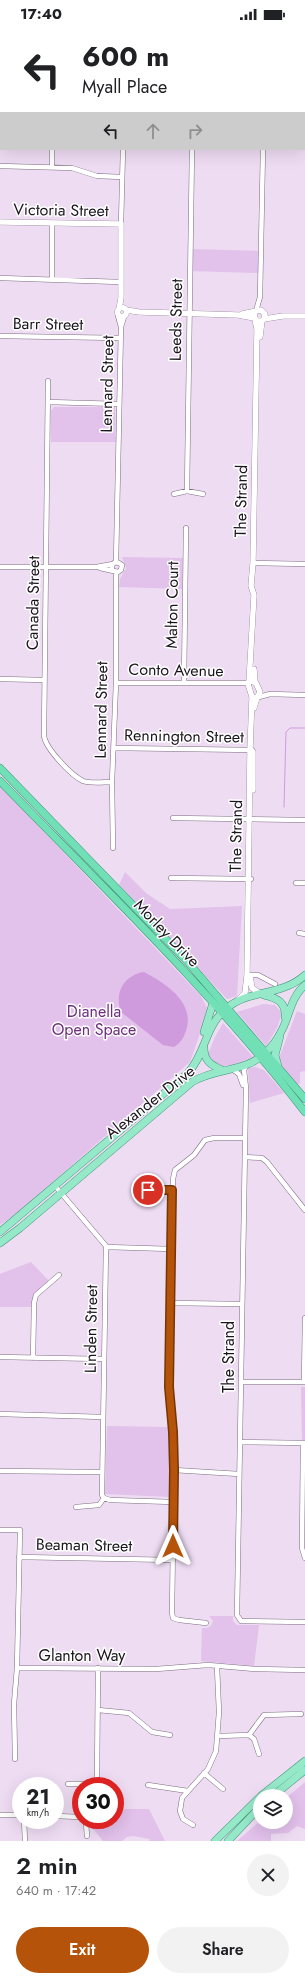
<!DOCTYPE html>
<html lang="en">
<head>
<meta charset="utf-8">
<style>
	:root { --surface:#fff; --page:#f2f2f2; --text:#202124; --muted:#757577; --accent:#b45309 }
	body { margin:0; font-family:Jost,sans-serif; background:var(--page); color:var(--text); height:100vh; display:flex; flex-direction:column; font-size:15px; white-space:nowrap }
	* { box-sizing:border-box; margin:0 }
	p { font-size:13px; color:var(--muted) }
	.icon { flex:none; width:22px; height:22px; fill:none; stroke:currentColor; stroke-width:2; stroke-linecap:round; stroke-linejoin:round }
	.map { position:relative; height:1813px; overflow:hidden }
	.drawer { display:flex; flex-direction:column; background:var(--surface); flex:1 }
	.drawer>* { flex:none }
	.hud { position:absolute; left:0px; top:0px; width:305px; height:122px; box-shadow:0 4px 16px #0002; background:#fff; color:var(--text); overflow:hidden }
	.tools { position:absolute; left:253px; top:1761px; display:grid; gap:8px }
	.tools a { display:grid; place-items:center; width:40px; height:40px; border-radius:50%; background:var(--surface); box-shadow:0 4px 16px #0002; font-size:20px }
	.speed { position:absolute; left:12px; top:1749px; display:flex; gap:8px; font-size:20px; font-weight:700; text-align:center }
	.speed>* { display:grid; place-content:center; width:52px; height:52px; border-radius:50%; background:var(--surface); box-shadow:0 4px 16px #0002; line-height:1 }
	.speed small { font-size:10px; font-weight:400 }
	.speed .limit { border:6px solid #d22; background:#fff; color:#111 }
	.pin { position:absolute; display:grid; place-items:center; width:34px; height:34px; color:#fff; margin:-17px; border:2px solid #fff; border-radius:50%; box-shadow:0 1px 4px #0007 }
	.me { position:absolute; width:44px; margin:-22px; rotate:0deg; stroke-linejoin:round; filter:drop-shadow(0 0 3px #0008) }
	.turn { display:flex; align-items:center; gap:14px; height:84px; padding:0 16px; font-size:18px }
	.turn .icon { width:52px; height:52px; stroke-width:2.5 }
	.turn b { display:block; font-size:28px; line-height:34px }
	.lanes { display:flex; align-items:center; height:38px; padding:0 16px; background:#0003; justify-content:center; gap:20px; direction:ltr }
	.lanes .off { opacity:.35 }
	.round { display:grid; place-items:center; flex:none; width:42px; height:42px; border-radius:21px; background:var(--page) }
	.overview { display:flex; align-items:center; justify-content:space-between; height:68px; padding:0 16px }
	h1 { font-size:24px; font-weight:600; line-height:30px }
	.cta { display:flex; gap:8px; margin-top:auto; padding:8px 16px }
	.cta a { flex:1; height:46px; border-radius:24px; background:var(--accent); color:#fff; font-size:16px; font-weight:600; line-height:46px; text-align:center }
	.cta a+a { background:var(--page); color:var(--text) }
	.status { display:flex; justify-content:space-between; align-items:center; height:28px; padding:0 20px; background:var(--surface); direction:ltr }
	.status svg { height:11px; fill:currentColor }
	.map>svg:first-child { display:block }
	.green { fill:#e2c1eb }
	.water { fill:#cf9bdd }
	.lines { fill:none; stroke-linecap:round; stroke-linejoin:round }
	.stream { stroke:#cf9bdd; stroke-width:1 }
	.minor-casing { stroke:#7d6d81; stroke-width:5.5 }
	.tertiary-casing { stroke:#7d6d81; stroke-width:6 }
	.primary-casing { stroke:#3c9474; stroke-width:8 }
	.trunk-casing { stroke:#3c9474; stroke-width:8 }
	.minor { stroke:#fff; stroke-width:4.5 }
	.tertiary { stroke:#fff; stroke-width:5.5 }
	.primary { stroke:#95e8c8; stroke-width:7 }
	.trunk { stroke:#72e0b6; stroke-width:7 }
	.route-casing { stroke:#753606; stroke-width:10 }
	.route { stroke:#b45309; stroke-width:7 }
	.labels { text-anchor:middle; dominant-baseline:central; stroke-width:3; stroke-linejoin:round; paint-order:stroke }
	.street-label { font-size:16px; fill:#1a141c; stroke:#fff }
	.park-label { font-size:16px; fill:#6d2f7d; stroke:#fff }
</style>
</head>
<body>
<div class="status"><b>17:40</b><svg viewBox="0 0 49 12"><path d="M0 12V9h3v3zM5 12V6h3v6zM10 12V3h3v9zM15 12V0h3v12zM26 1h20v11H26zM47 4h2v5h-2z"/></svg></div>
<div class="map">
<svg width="305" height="1813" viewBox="0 0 305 1813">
	<rect width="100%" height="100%" fill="#eedcf3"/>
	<path class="green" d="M 190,221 L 261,223 L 260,245 L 190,243 Z
		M 54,379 L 115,379 L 116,414 L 51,414 L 51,383 Z
		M 122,529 L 183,530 L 182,561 L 119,559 L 120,551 L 126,540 Z
		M 0,758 L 201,968 L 208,982 L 190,1034 L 17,1185 L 0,1197 Z
		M 125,844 L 146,865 L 170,881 L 242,878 L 237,968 L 227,971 L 119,857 Z
		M 263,976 L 275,977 L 282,985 L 277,1000 L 266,1018 L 237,984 Z
		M 297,983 L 305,986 L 305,1043 L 300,1044 L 300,1055 L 297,1057 L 282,1039 L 279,1030 Z
		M 223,995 L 253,1029 C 240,1035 225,1041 212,1036 L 208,1026 L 215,1009 Z
		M 255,1039 L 264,1042 L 284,1065 L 250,1075 L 248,1040 Z
		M 31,1234 L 49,1253 L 36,1266 L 32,1279 L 0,1279 L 0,1246 Z
		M 301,1359 L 305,1359 L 305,1412 L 302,1412 Z
		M 107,1398 L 169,1399 L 170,1469 L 105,1466 Z
		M 209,1588 L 233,1588 L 233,1593 L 237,1597 L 259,1597 L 254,1638 L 201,1633 L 202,1600 C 208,1600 211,1600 213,1593 Z
		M 305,1754 L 305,1801 L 297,1798 L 288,1805 L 271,1806 L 271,1813 L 237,1813 L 260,1793 L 286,1794 L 286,1770 Z
		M 115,1781 L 149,1781 L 165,1813 L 149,1813 L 150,1811 L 133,1808 L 127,1809 L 122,1813 L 103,1813 L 91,1798 L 90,1792 L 115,1792 Z"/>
	<path class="water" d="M 144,944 C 165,955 193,973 187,999 C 185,1008 181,1015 174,1019 L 163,1017 L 121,984 C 114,965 124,947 144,944 Z"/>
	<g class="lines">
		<path class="stream" d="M 284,779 L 286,704 L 290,700 L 305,700"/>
		<g class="minor-casing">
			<path id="minor" d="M 54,1 L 55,0
				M 125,1 L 125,0
				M 194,1 L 194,0
				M 265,1 L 265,0
				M 0,138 L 72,140 L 97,148 L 122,149
				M 52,138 L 52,121
				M 121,196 L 123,121
				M 0,250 L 120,254
				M 52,251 L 52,196
				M 256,283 L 260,269 L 263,121
				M 121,299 L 124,289
				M 0,308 L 120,310
				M 48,353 L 44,708 C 46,721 71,747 83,753 C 91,756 104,754 112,754
				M 48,374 L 119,376
				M 187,463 L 192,121
				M 174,466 L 187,463 L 203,466
				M 116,534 L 121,299 L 118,288
				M 253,535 L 305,536
				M 0,539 L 96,539 L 113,536
				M 100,540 L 118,544 L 121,542 L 122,537 L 119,535 L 115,534 L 112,537 L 112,542
				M 0,651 L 44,652
				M 116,655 L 248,655
				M 184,655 L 186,500
				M 259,669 L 270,666 L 305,667
				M 114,720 L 252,722
				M 173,790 L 305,792
				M 113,820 L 112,754 L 116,655 L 116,544
				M 171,850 L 251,851
				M 296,855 L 305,855
				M 299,905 L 305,906
				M 247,947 L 258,947 L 275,956
				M 247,1036 L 244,1042 L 246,1060 L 237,1587 L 241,1593 L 305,1594
				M 232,1041 L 239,1046 L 243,1057
				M 245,1129 L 262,1130 L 267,1134 L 305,1182
				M 56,1159 L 106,1218 L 102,1467 L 104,1470 L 110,1472 L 173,1474
				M 138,1164 L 172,1162
				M 107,1219 L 171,1221
				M 171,1275 L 241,1276
				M 0,1329 L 103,1331
				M 33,1330 L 34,1275 L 36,1267 L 59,1247
				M 241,1354 L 305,1354
				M 304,1354 L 305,1290
				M 0,1386 L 103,1389
				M 240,1414 L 305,1415
				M 303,1415 L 302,1520 L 305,1530
				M 174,1442 L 239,1446
				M 0,1443 L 101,1444
				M 76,1479 L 99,1477 L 104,1470
				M 0,1502 L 20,1502 L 17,1640 L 14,1676 L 15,1731
				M 19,1529 L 173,1532
				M 206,1595 L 179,1592 L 173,1590 L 172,1585 L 174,1442 L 173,1404 L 169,1359 L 173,1151 L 175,1142 L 194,1127 L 205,1112 L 214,1110 L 245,1110
				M 17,1640 L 156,1641 L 208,1637 L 255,1641 L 305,1642
				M 98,1682 L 129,1685 L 152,1704 L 170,1707
				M 249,1707 L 264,1687 L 301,1686
				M 249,1707 L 254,1711 L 259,1726
				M 218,1708 L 249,1707
				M 204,1745 L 223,1761
				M 68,1756 L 90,1756 L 97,1753 L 98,1640
				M 148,1757 L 188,1763
				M 0,1787 L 21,1787
				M 55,1788 L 81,1789
				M 24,1792 L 25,1813
				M 84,1792 L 86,1795 L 87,1808
				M 193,1797 L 183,1791 L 180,1783 L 182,1770 L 208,1741 L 216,1723 L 219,1684 L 217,1639"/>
		</g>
		<g class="tertiary-casing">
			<path id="tertiary" d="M 0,194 L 121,196 L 121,270 L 119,281
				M117.5 284a4.5 4.5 0 1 1 9 0a4.5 4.5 0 1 1-9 0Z
				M 126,282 L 139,284 L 238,287 L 254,290
				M 242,286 L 261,282 L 265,286 L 264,291 L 262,293 L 257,293 L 254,289 L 255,284
				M 264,291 L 283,288 L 305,288
				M 260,309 L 262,293
				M 254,641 L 255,654
				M 250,653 L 256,655 L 260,664 L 257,670 L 252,669 L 248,656 Z
				M 249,654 L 254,567 L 251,558 L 253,535 L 257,301 L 255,292
				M 254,680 L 257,670
				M 253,762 L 253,724
				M 250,948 L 252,960 L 261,966
				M 238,972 L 245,965 L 247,947 L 250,722 L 252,669"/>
		</g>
		<g class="primary-casing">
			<path id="primary" d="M 264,967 C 277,970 286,974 285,989
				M 204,1004 L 213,975
				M 204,1020 C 204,1033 211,1037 222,1042
				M 278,1038 L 275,1027 L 280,1008
				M 0,1204 L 188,1045 C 206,1025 205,997 227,980 C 249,961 281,969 305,947
				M 0,1215 L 20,1200 L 192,1054 C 214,1040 247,1044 265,1025 C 272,1019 278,1010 282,1002 C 290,986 291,969 305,957
				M 261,1768 L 305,1733
				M 273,1768 L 305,1742
				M 215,1813 L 260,1769
				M 228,1813 L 260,1779"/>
		</g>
		<g class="trunk-casing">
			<path id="trunk" d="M 0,740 L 186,932 L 305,1071
				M 0,753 C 104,860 213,965 305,1084"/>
		</g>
		<use href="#minor" class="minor"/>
		<use href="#tertiary" class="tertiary"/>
		<use href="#primary" class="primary"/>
		<use href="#trunk" class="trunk"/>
	</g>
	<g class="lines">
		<g class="route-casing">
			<path id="route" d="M 148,1162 L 172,1162 L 169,1359 L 173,1404 L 174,1442 L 173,1518"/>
		</g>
		<use href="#route" class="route"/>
	</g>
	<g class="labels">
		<g class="street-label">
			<text transform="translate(61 182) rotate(1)">Victoria Street</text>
			<text transform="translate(176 292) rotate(-89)">Leeds Street</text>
			<text transform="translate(48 296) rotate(1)">Barr Street</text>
			<text transform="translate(107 356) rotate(-89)">Lennard Street</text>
			<text transform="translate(241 473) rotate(-89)">The Strand</text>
			<text transform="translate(33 575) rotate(-89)">Canada Street</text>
			<text transform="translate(172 577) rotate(-89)">Malton Court</text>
			<text transform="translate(176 642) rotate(1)">Conto Avenue</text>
			<text transform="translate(101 682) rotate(-89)">Lennard Street</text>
			<text transform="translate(184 708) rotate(1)">Rennington Street</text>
			<text transform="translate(236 808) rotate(-89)">The Strand</text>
			<text transform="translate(167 905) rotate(46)">Morley Drive</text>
			<text transform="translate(150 1074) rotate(-38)">Alexander Drive</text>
			<text transform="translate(91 1301) rotate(-89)">Linden Street</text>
			<text transform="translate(228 1329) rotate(-90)">The Strand</text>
			<text transform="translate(84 1517) rotate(1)">Beaman Street</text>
			<text x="82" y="1627">Glanton Way</text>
		</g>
		<g class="park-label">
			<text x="94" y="983">Dianella<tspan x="94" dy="18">Open Space</tspan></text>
		</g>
	</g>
</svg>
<div class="tools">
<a><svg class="icon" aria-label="layers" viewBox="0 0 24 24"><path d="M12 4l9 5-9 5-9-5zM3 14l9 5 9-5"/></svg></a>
</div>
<div class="speed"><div>21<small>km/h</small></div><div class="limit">30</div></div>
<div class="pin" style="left:148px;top:1162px;background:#d93025"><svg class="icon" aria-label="arrive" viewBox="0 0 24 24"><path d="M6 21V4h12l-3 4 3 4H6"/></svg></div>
<svg class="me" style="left:173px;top:1518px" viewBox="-20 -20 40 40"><path d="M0-17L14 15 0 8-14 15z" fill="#b45309" stroke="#fff" stroke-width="4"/></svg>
<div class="hud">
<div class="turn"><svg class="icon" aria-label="left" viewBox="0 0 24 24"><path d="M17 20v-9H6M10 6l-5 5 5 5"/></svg><div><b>600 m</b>Myall Place</div></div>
<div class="lanes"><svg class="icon" aria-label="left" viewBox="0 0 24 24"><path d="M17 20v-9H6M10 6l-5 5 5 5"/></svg><svg class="icon off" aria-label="ahead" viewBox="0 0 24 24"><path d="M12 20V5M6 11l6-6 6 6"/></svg><svg class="icon off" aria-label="right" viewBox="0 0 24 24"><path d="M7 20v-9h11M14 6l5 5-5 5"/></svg></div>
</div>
</div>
<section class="drawer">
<div class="overview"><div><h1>2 min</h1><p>640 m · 17:42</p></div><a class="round"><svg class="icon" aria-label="close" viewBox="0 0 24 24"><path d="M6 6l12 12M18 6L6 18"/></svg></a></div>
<div class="cta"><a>Exit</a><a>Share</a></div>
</section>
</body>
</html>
